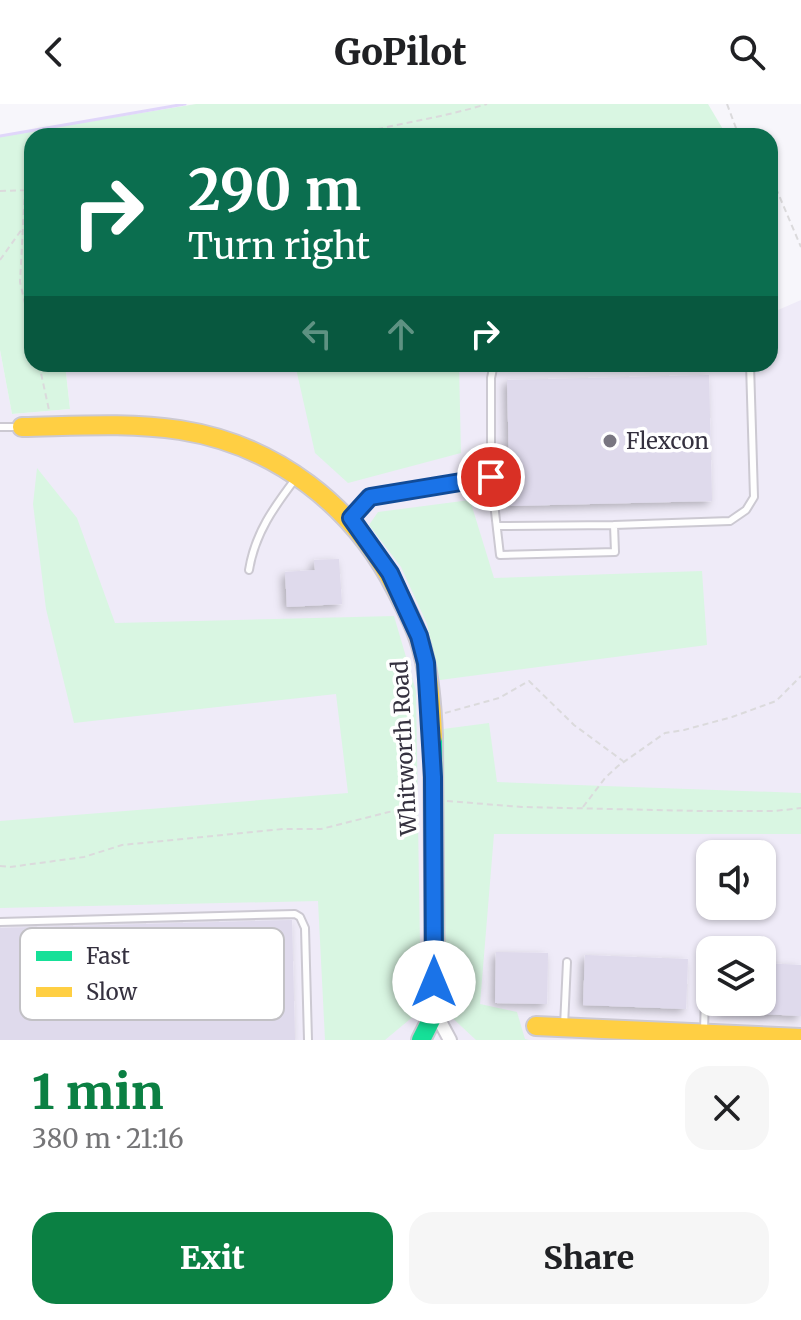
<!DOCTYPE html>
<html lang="en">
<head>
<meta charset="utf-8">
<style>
	:root { --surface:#fff; --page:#f6f6f6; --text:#202124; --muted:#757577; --accent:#0b8043 }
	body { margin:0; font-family:Merriweather,serif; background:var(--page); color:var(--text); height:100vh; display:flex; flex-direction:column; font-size:30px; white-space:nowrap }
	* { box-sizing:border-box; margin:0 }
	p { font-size:26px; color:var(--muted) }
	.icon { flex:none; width:44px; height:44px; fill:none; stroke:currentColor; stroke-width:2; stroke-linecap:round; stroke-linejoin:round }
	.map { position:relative; height:936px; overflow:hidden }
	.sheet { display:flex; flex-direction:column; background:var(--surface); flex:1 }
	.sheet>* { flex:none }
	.guide { position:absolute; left:24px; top:24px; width:754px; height:244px; border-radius:24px; box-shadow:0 2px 6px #0004; background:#0b6e4f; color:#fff; overflow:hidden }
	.buttons { position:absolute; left:696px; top:736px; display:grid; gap:16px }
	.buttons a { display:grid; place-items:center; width:80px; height:80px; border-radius:16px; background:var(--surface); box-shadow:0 2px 6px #0004; font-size:40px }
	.pin { position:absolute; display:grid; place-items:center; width:68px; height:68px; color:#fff; margin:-34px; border:4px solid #fff; border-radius:50%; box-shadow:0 2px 8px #0007 }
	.me { position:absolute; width:88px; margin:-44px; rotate:0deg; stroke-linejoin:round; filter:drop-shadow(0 0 6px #0008) }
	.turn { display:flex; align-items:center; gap:28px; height:168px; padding:0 32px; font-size:36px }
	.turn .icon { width:104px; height:104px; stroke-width:2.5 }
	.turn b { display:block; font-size:56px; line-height:68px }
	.lanes { display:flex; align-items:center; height:76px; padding:0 32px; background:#0003; justify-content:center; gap:40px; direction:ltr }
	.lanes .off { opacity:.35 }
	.round { display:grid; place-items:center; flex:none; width:84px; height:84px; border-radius:24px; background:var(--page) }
	.overview { display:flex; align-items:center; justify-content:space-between; height:136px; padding:0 32px }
	h1 { font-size:48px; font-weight:800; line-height:60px; color:var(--accent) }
	.button { display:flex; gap:16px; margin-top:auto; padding:16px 32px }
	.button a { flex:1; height:92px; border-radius:24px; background:var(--accent); color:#fff; font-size:32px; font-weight:800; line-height:92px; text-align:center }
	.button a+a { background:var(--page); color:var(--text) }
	header { display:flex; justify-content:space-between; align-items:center; height:104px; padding:0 32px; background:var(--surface); font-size:36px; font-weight:800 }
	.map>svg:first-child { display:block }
	.built { fill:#efebf8; fill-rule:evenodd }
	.green { fill:#d9f6e2 }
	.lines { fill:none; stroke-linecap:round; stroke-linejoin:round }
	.stream { stroke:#e0d6fa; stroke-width:3 }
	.building { fill:#dfdaec; filter:url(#shadow) }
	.lane-casing { stroke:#ccc9d2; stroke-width:10 }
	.street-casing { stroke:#ccc9d2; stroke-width:16 }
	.fast-casing { stroke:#ccc9d2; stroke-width:22 }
	.slow-casing { stroke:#ccc9d2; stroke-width:22 }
	.path { stroke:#dbdadc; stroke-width:2; stroke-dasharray:6 4; stroke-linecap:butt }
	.lane { stroke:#fefefe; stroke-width:6 }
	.street { stroke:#fefefe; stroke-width:12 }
	.fast { stroke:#16e098; stroke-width:18 }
	.slow { stroke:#ffcf43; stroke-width:18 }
	.route-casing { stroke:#114b97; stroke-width:20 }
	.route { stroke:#1a73e8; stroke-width:14 }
	.poi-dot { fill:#797681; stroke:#fff; stroke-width:3 }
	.labels { text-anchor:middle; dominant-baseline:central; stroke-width:7; stroke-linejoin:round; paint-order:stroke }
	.poi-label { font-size:22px; fill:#35313f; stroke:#fff; text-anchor:start }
	.street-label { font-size:22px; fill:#35313f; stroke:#fff }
	.key { fill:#fff; stroke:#c2c1c5; stroke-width:2 }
	.key-label { font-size:22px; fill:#35313f }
</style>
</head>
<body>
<header><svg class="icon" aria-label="back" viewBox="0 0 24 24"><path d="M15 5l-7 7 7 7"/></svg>GoPilot<svg class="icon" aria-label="search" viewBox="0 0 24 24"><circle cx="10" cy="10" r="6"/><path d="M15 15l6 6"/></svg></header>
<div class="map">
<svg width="801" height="936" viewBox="0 0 801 936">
	<defs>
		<filter id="shadow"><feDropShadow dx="-3.5" dy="3.5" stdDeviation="4" flood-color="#0004"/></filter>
	</defs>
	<rect width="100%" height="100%" fill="#f7f6fb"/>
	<path class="built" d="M 801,196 L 801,936 L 0,936 L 0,246 L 12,310 L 70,305 L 65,260 L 770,260 L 770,206 L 778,206 ZM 710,750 L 762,750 L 762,802 L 710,802 ZM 710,846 L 762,846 L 762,898 L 710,898 Z"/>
	<path class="green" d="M 196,0 L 708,0 L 727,32 L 32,32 L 32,260 L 65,260 L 70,305 L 12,310 L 0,246 L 0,32 Z
		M 295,260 L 459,260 L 461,349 L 348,379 L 315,349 Z
		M 37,364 L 77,414 L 115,519 L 394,512 L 416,587 L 421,906 L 385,936 L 325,936 L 318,797 L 0,804 L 0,717 L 348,689 L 336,590 L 74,619 L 46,505 L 33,400 Z
		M 470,396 L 494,474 L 702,467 L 707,541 L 440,576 L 427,520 L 401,463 L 369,421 L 378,408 Z
		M 489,619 L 497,678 L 801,689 L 801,730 L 494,730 L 480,900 L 517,908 L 525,935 L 529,936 L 476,936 L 446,908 L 443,625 Z"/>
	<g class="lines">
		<path class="stream" d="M 0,32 L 185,0"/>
	</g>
	<path class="building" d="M 709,271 L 712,397 L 510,402 L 507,276 Z
		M 339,455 L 342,500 L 287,503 L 285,468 L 315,466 L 314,456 Z
		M 292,816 L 295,936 L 0,936 L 0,824 Z
		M 496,848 L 548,849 L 547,900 L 495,899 Z
		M 585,851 L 688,855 L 686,905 L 583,901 Z
		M 762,859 L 801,861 L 801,912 L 721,908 L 722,898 L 762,898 Z"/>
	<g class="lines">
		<g class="lane-casing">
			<path id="lane" d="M 494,260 L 491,274 L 491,373 L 500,451 L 615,448 L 614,421 L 498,422
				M 0,323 L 19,323
				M 351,414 L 370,393 L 491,373
				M 614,421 L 730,417 L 746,406 L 754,393 L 750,260
				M 249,466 C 255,429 274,403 296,374
				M 0,818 L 295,810 L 300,813 L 305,824 L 308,936
				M 564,922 L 567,858
				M 704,926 L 706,861"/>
		</g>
		<g class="street-casing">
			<path id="street" d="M 435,908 L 450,936"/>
		</g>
		<g class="fast-casing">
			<path id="fast" d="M 421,936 L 435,908 L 433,633"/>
		</g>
		<g class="slow-casing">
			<path id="slow" d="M 22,323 C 75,322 128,318 180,326 C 276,341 354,402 397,487 C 407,507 418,527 423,549 C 430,576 432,605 433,633
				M 536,922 L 801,934"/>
		</g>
		<path class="path" d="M 727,0 L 739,32
			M 348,32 C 395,20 441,14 487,0
			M 770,76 L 775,82 L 801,143
			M 25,85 L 20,178 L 32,230
			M 0,87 L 32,86
			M 0,156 L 22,125
			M 39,260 L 49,306
			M 445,609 L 499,594 L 529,577 L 574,621 L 623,657
			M 447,697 L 522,703 L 700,707 L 775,707 L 801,704
			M 583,703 L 605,674 L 618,662 L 665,629 L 684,626 L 732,613 L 776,597 L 801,572
			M 0,762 L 10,763 L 84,753 L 122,741 L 283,725 L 321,725 L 417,701"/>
		<use href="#lane" class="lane"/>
		<use href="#street" class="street"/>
		<use href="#fast" class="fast"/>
		<use href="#slow" class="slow"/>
	</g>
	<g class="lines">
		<g class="route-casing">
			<path id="route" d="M 434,878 L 433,673 L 426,559 L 419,532 L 390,469 L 351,414 L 370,393 L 491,373"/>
		</g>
		<use href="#route" class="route"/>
	</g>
	<circle class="poi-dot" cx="610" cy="337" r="8"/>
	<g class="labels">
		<g class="poi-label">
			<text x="626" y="337">Flexcon</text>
		</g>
		<g class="street-label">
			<text transform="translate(404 644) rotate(-93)">Whitworth Road</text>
		</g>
	</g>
	<rect x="20" y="824" width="264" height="92" rx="12" class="key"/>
	<rect x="36" y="847" width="36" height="10" fill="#16e098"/>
	<rect x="36" y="883" width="36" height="10" fill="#ffcf43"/>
	<g class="key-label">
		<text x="86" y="860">Fast</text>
		<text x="86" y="896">Slow</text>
	</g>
</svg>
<div class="buttons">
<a><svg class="icon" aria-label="sound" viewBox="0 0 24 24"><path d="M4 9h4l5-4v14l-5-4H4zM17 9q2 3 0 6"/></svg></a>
<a><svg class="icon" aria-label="layers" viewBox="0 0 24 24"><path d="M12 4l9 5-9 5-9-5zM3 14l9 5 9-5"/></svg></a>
</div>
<div class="pin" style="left:491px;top:373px;background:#d93025"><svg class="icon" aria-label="arrive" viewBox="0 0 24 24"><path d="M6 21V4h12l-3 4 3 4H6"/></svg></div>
<svg class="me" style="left:434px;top:878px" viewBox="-20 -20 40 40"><circle r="19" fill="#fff"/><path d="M0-13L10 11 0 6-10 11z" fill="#1a73e8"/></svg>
<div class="guide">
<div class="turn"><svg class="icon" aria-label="right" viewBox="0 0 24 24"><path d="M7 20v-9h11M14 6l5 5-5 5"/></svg><div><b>290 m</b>Turn right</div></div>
<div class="lanes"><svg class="icon off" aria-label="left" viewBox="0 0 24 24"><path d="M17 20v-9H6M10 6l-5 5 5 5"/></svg><svg class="icon off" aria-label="ahead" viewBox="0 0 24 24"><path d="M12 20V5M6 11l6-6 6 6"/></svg><svg class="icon" aria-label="right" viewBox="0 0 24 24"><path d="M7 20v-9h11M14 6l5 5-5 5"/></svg></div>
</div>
</div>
<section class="sheet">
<div class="overview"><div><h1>1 min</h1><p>380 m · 21:16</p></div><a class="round"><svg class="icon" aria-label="close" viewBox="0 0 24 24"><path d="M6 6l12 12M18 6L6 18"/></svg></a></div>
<div class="button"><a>Exit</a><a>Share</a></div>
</section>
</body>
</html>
